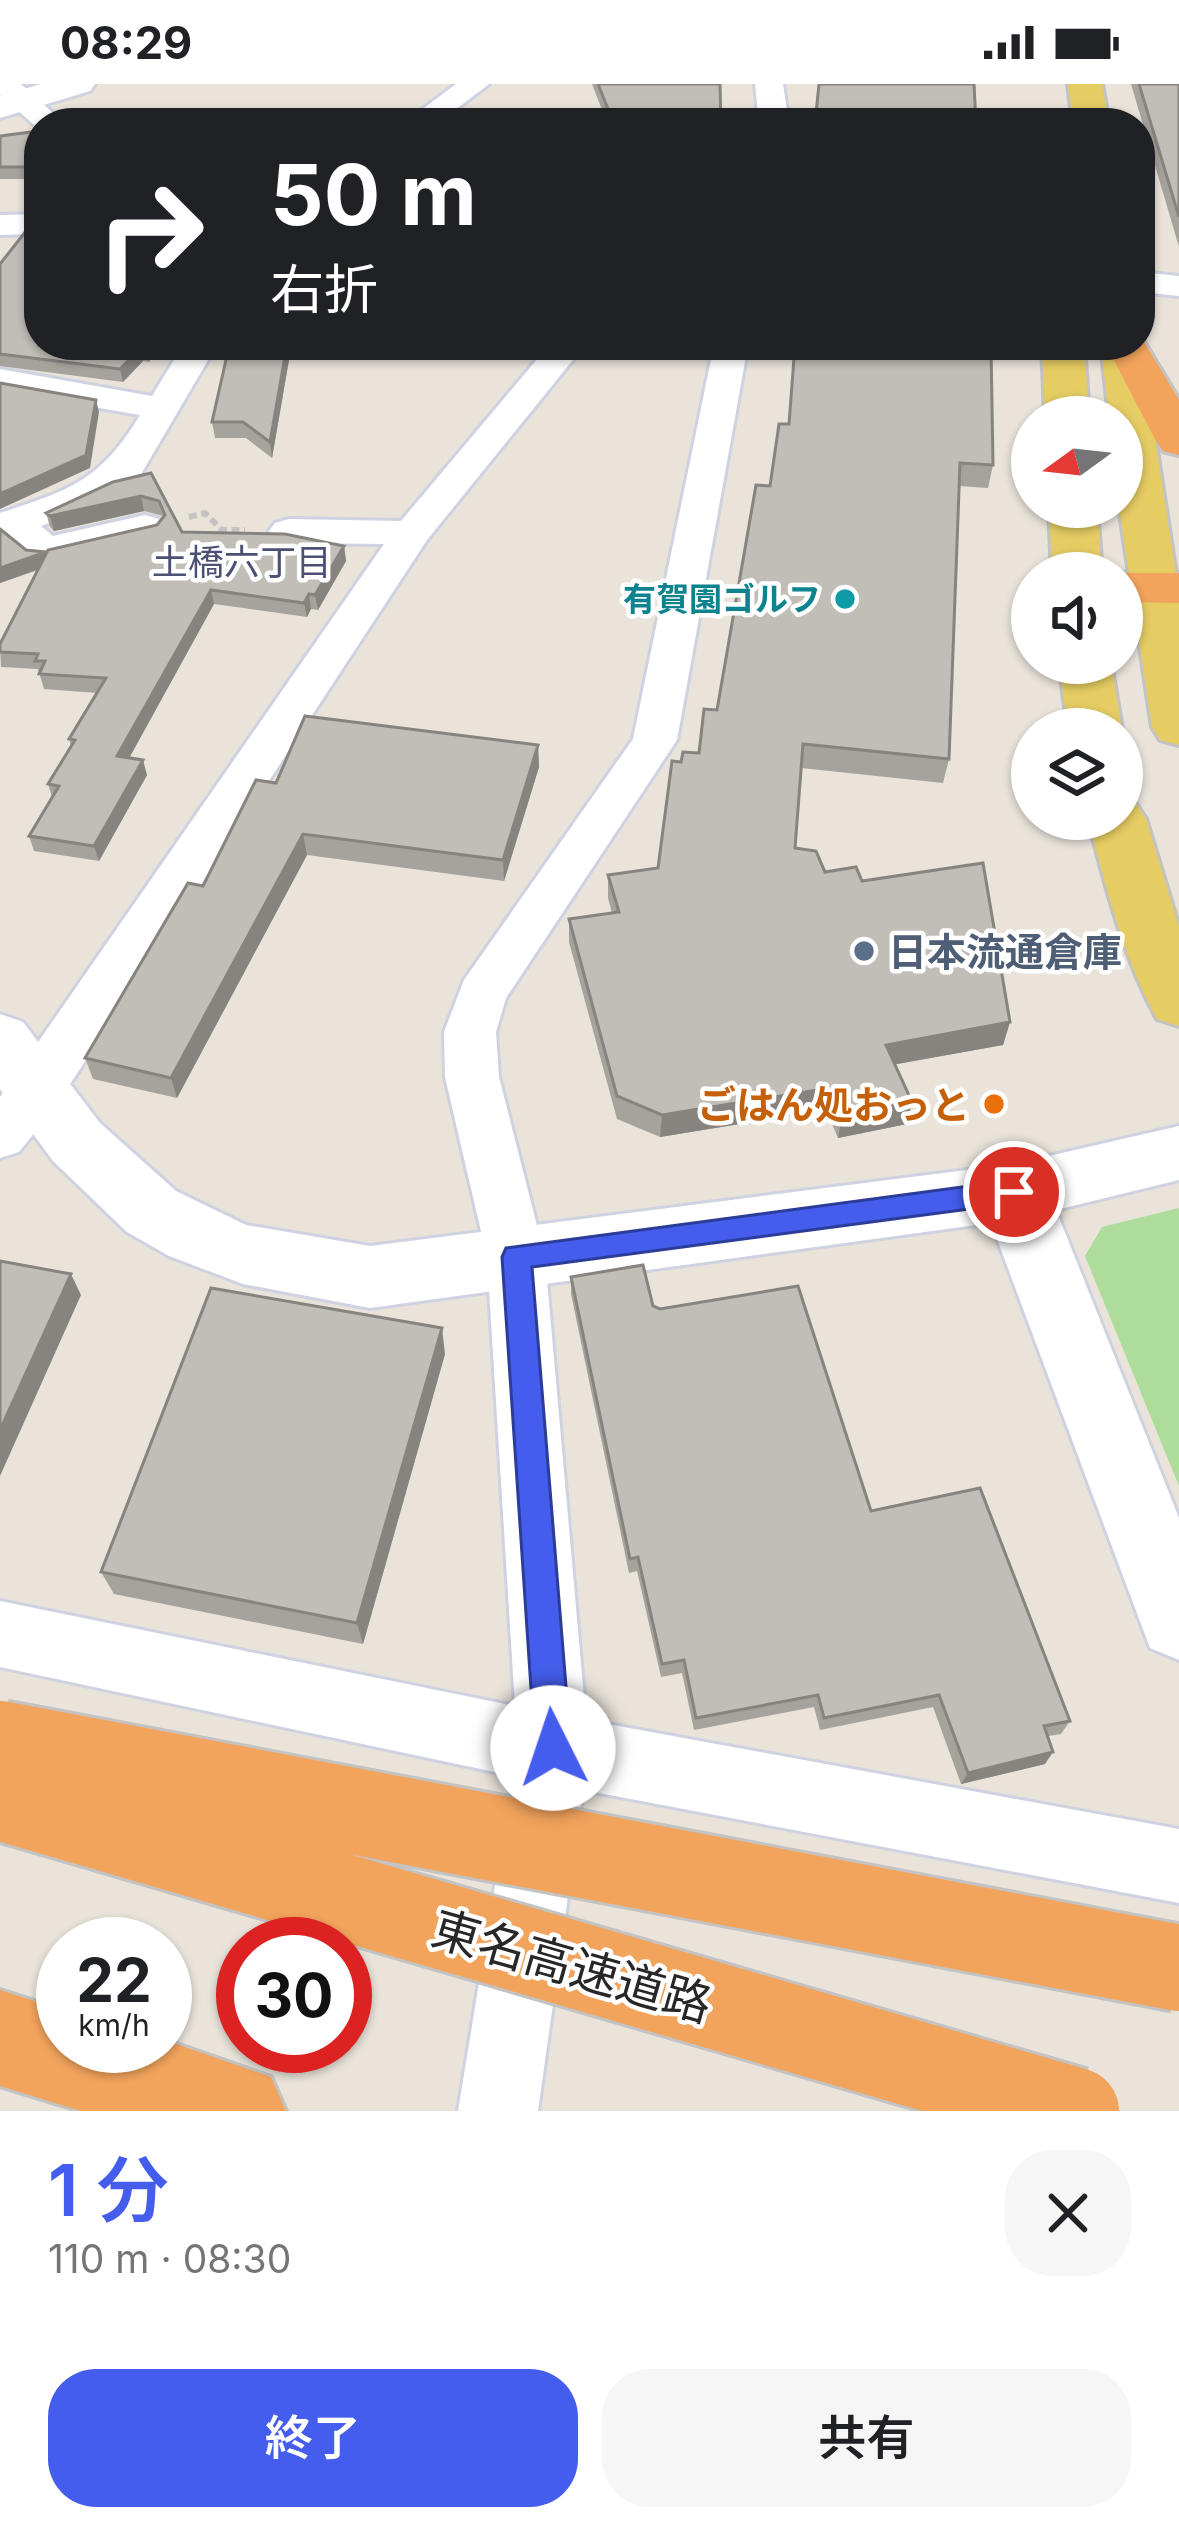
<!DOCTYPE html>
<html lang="ja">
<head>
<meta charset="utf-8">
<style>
	:root { --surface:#fff; --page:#f6f6f6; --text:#202124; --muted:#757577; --accent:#445dec }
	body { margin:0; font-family:Inter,"Noto Sans JP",sans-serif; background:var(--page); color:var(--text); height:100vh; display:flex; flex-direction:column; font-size:45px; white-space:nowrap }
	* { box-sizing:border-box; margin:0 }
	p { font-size:39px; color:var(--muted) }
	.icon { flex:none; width:66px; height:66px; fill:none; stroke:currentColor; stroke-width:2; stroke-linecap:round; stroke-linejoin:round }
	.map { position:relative; height:2027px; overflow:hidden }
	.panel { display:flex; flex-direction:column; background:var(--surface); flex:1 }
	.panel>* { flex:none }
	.top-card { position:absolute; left:24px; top:24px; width:1131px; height:252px; border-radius:48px; box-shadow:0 3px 9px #0004; background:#202124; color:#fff; overflow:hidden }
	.needle { width:78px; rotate:255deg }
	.fabs { position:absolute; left:1011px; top:312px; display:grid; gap:24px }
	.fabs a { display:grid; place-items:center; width:132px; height:132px; border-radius:50%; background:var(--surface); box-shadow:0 3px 9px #0004; font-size:60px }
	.speed { position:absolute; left:36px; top:1833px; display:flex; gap:24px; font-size:60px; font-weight:700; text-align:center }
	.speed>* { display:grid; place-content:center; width:156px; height:156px; border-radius:50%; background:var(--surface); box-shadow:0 3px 9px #0004; line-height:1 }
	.speed small { font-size:30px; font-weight:400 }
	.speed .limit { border:18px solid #d22; background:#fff; color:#111 }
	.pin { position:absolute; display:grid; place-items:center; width:102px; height:102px; color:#fff; margin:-51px; border:6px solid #fff; border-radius:50%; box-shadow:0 3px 12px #0007 }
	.me { position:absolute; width:132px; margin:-66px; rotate:356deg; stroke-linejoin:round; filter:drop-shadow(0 0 9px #0008) }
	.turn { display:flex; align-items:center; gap:42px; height:252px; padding:0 48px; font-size:54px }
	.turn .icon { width:156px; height:156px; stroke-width:2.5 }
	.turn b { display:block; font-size:84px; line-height:102px }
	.round { display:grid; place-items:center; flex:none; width:126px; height:126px; border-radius:48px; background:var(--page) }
	.overview { display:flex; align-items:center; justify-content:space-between; height:204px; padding:0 48px }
	h1 { font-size:72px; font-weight:600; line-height:90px; color:var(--accent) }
	.action { display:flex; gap:24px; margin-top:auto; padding:24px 48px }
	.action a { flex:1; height:138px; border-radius:48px; background:var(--accent); color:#fff; font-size:48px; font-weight:600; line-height:138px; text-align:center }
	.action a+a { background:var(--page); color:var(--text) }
	.status { display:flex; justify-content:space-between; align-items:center; height:84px; padding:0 60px; background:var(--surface); direction:ltr }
	.status svg { height:33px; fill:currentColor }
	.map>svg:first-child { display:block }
	.green { fill:#aedc9a }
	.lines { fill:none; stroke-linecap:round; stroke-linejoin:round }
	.minor-casing { stroke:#cfd2e0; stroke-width:6 }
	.tertiary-casing { stroke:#cfd2e0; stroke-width:6 }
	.primary-casing { stroke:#c3c3c3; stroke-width:6 }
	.motorway-casing { stroke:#c3c3c3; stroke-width:6 }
	.path { stroke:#c3c3c3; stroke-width:6; stroke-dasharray:8 4.5; stroke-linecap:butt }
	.minor { fill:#fff; fill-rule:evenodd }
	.tertiary { fill:#fff; fill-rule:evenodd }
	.primary { fill:#e5cc63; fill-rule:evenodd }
	.motorway { fill:#f2a35c; fill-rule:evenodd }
	.motorway-bridge-casing { stroke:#c3c3c3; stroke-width:92; stroke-linecap:butt }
	.motorway-bridge { stroke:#f2a35c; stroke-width:86 }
	.wall { fill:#a6a39d }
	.shaded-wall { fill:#878480 }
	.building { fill:#c1bdb7; stroke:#878480; stroke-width:3 }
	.route { fill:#445dec; stroke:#2c3c99; stroke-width:3 }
	.culture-dot { fill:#0f9aa8; stroke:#fff; stroke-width:4.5 }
	.service-dot { fill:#5c6f8a; stroke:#fff; stroke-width:4.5 }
	.food-dot { fill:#e8710a; stroke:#fff; stroke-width:4.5 }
	.labels { text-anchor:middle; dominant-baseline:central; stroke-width:9; stroke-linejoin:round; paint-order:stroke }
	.far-culture-label { font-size:33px; font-weight:bold; fill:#0d838f; stroke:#fff; text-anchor:end }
	.far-neighbourhood-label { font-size:36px; fill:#4c5174; stroke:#fff }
	.service-label { font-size:39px; font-weight:bold; fill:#4e5e75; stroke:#fff; text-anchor:start }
	.food-label { font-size:39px; font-weight:bold; fill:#c56008; stroke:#fff; text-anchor:end }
	.near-street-label { font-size:48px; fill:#272727; stroke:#fff }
</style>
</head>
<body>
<div class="status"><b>08:29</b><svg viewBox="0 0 49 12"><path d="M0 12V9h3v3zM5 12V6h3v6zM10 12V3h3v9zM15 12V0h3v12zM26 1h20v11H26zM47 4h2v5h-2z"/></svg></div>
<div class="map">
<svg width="1179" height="2027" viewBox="0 0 1179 2027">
	<rect width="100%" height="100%" fill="#e9e3da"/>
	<path class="green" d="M 1179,1124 L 1179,1402 L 1085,1172 L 1102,1143 Z"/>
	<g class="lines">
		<g class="minor-casing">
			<path id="minor" d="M 0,0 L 21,0 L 64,39 L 39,39 L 39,45 L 0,11 Z
				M 456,0 L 489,0 L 438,39 L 404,39 Z
				M 755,0 L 783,0 L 789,39 L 759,39 Z
				M 39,130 L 39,150 L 0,151 L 0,131 Z
				M 1140,188 L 1179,192 L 1179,212 L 1140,208 Z
				M 183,261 L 217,261 L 141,390 L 97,421 L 41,442 L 53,452 L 145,431 L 159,435 L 165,443 L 159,451 L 45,478 L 31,475 L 7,453 L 0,455 L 0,429 C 70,406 100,397 140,331 L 0,307 L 0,285 L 152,312 Z
				M 549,261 L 585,261 L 427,456 L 55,1023 L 19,1068 L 0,1074 L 0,1013 L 384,460 L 289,459 L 275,455 L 269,447 L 275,439 L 289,435 L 401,437 Z
				M 714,261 L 748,261 L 677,656 L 506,914 L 496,948 L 499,993 L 545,1173 L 586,1636 L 1179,1745 L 1179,1819 L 583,1706 L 538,2027 L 458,2027 L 513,1692 L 0,1583 L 0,1517 L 515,1622 L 487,1173 L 445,993 L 444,948 L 464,896 L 633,655 Z"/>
		</g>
		<g class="tertiary-casing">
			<path id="tertiary" d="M 41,0 L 95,0 L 90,7 L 0,34 L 0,12 Z
				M 0,930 L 23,938 L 100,1039 L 176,1107 L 246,1141 L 370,1162 L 1014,1080 L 1179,1042 L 1179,1096 L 1056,1126 L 1179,1434 L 1179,1576 L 1150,1564 L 991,1139 L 370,1224 L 243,1200 L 169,1172 L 127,1148 L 53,1077 L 0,1005 Z"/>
		</g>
		<g class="primary-casing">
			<path id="primary" d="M 1068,0 L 1102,0 L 1109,39 L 1073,39 Z
				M 1140,256 L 1179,510 L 1179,661 L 1160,656 L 1152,643 L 1119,423 L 1122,333 L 1109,333 L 1101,261 L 1140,261 Z
				M 1042,261 L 1084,261 L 1089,333 L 1045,333 Z
				M 1049,423 L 1097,423 L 1102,489 L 1052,489 Z
				M 1059,579 L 1111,579 L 1122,645 L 1068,645 Z
				M 1122,717 L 1137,721 L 1146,735 L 1179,843 L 1179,942 L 1157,935 C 1123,873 1106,803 1088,735 L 1122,735 Z"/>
		</g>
		<g class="motorway-casing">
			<path id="motorway" d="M 1140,251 L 1179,316 L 1179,371 L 1163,367 L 1156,357 L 1106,261 L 1140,261 Z
				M 1118,489 L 1179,489 L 1179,519 L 1122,518 L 1122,489 Z
				M 0,1906 L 63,1926 L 63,1962 L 165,1962 L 165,1956 L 271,1993 L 286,2027 L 81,2027 L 0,2002 Z"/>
		</g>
		<path class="path" d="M 189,433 L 205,429 L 222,446 L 245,446"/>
		<use href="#minor" class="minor"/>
		<use href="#tertiary" class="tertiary"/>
		<use href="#primary" class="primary"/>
		<use href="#motorway" class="motorway"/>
		<g class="motorway-bridge-casing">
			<path id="motorway-bridge" d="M 0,1660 L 1179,1884
				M 0,1713 L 1076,2027"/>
		</g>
		<use href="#motorway-bridge" class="motorway-bridge"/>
	</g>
	<path class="wall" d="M 592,0 L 720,0 L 721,39 L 591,39 L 591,31 L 604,31 Z
		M 1131,0 L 1179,0 L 1179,163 Z
		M 39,47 L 39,95 L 0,95 L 0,52 Z
		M 0,180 L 160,261 L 149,278 L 143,277 L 123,298 L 0,282 Z
		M 235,261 L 289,261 L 290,270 L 272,374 L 246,354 L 215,354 L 212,338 Z
		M 788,340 L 993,381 L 988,404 L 959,402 L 949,675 L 943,699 L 801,684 L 795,764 L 825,788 L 862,797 L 1010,938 L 1003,961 L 895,980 L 912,1018 L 907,1040 L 838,1054 L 826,1026 L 660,1053 L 617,1035 L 569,858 L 569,835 L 612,829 L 608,814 L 608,791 L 658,784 L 681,678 L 699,669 L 717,626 L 770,402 Z
		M 151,389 L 182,448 L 344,462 L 346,477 L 318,526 L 311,525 L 307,533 L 214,520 L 129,674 L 147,691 L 99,777 L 34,767 L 29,752 L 52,713 L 48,700 L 71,662 L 69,655 L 97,609 L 44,605 L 38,585 L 1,583 L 0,560 L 38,486 L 0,499 L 26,466 L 46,468 L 157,441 L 163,432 L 144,427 L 54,447 L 50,443 L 46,429 Z
		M 538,661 L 539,683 L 504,797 L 307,771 L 177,1014 L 93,995 L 85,974 L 276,699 Z
		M 571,1193 L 653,1222 L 1070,1637 L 1061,1650 L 1048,1652 L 1045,1680 L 961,1700 L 933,1623 L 820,1646 L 814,1623 L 694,1646 L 682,1589 L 661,1593 L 637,1487 L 629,1489 L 571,1210 Z
		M 445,1270 L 363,1560 L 114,1510 L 101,1488 Z"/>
	<path class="shaded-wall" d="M 149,261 L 160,261 L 149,278 L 147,265 Z
		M 287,261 L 289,261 L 290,270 L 272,374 L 270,358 Z
		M 140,264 L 143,277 L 123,298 L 120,285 Z
		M 96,316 L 99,328 L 90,384 L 0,425 L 0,410 Z
		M 141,412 L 144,427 L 54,447 L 50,432 Z
		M 344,462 L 346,477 L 318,526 L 315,511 Z
		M 46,468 L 50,481 L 0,499 L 0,484 Z
		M 211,506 L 214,520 L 122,687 L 117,672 Z
		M 309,510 L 311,525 L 307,533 L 304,519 Z
		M 538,661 L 539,683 L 504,797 L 503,776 Z
		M 143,676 L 147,691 L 99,777 L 94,762 Z
		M 303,750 L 307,771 L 177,1014 L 171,994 Z
		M 1010,938 L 1003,961 L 881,983 L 886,961 Z
		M 830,1004 L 826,1026 L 660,1053 L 662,1031 Z
		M 912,1018 L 907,1040 L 838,1054 L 842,1032 Z
		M 71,1190 L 81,1211 L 0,1392 L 0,1346 Z
		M 442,1244 L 445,1270 L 363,1560 L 357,1539 Z
		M 1053,1668 L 1045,1680 L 961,1700 L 968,1689 Z"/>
	<path class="building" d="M 598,0 L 720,0 L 721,39 L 592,39 L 591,31 L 610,30 Z
		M 819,0 L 974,0 L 976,39 L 815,39 Z
		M 1139,0 L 1179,0 L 1179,133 Z
		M 171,28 L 219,39 L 93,39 Z
		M 458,31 L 493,39 L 448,39 Z
		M 39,47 L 39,83 L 0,83 L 0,52 Z
		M 39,141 L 39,261 L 149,261 L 147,265 L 140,264 L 120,285 L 0,270 L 0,180 L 30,142 Z
		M 235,261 L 287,261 L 270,358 L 243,338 L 212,338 L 228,267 Z
		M 795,261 L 991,261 L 993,381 L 960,379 L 949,675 L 803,660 L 795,764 L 816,767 L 825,788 L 856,783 L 862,797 L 983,779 L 1010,938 L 886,961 L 912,1018 L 842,1032 L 830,1004 L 662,1031 L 617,1012 L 569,835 L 619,828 L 608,791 L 658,784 L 672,677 L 681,678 L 683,668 L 699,669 L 704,625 L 717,626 L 756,401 L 770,402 L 779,340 L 789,340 Z
		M 0,299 L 96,316 L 86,371 L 0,410 Z
		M 151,389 L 182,448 L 285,450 L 344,462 L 315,511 L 309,510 L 304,519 L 211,506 L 117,672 L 143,676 L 94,762 L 29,752 L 59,702 L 48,700 L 75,656 L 69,655 L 106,594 L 39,590 L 45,577 L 35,577 L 38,570 L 0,568 L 0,560 L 48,466 L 157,441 L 165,431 L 159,417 L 141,412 L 50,432 L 46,429 L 113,398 Z
		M 0,445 L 26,466 L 46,468 L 0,484 Z
		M 305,632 L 538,661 L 503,776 L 303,750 L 171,994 L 85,974 L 188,799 L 203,802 L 256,696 L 276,699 Z
		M 0,1177 L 71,1190 L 0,1346 Z
		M 643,1181 L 653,1222 L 660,1225 L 798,1202 L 871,1427 L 980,1404 L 1070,1637 L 1044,1642 L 1053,1668 L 968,1689 L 939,1611 L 824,1634 L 818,1611 L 696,1634 L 684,1576 L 662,1580 L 638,1473 L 630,1475 L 571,1193 Z
		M 211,1204 L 442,1244 L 357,1539 L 101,1488 Z"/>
	<path class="route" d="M 1014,1096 L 1028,1108 L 1014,1119 L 532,1183 L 571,1664 L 565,1677 L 553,1682 L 540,1677 L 535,1664 L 502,1173 L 506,1164 Z"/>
	<circle class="culture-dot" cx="845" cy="515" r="12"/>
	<circle class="service-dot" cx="864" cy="867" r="12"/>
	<circle class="food-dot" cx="994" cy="1020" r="12"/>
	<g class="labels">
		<g class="far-culture-label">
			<text x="821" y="515">有賀園ゴルフ</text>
		</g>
		<g class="far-neighbourhood-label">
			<text x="242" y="478">土橋六丁目</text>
		</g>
		<g class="service-label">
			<text x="888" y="867">日本流通倉庫</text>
		</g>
		<g class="food-label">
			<text x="970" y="1020">ごはん処おっと</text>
		</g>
		<g class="near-street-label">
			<text transform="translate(572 1882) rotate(16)">東名高速道路</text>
		</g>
	</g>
</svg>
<div class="fabs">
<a><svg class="needle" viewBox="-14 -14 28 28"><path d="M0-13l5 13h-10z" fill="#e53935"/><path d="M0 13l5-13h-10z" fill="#757577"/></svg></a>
<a><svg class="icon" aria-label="sound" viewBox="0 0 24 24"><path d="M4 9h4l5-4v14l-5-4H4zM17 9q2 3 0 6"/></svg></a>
<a><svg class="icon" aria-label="layers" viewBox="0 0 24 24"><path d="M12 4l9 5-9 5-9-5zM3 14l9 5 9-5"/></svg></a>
</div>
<div class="speed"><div>22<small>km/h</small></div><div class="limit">30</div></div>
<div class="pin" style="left:1014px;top:1108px;background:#d93025"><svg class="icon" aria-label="arrive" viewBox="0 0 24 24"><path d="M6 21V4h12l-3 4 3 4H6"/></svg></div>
<svg class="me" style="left:553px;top:1664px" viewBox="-20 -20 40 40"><circle r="19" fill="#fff"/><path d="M0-13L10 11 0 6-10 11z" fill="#445dec"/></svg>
<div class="top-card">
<div class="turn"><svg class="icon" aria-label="right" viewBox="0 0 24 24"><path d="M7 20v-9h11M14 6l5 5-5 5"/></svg><div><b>50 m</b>右折</div></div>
</div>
</div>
<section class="panel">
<div class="overview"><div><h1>1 分</h1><p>110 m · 08:30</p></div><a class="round"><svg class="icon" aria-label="close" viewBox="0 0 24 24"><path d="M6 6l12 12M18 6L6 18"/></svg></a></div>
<div class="action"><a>終了</a><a>共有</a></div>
</section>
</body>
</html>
